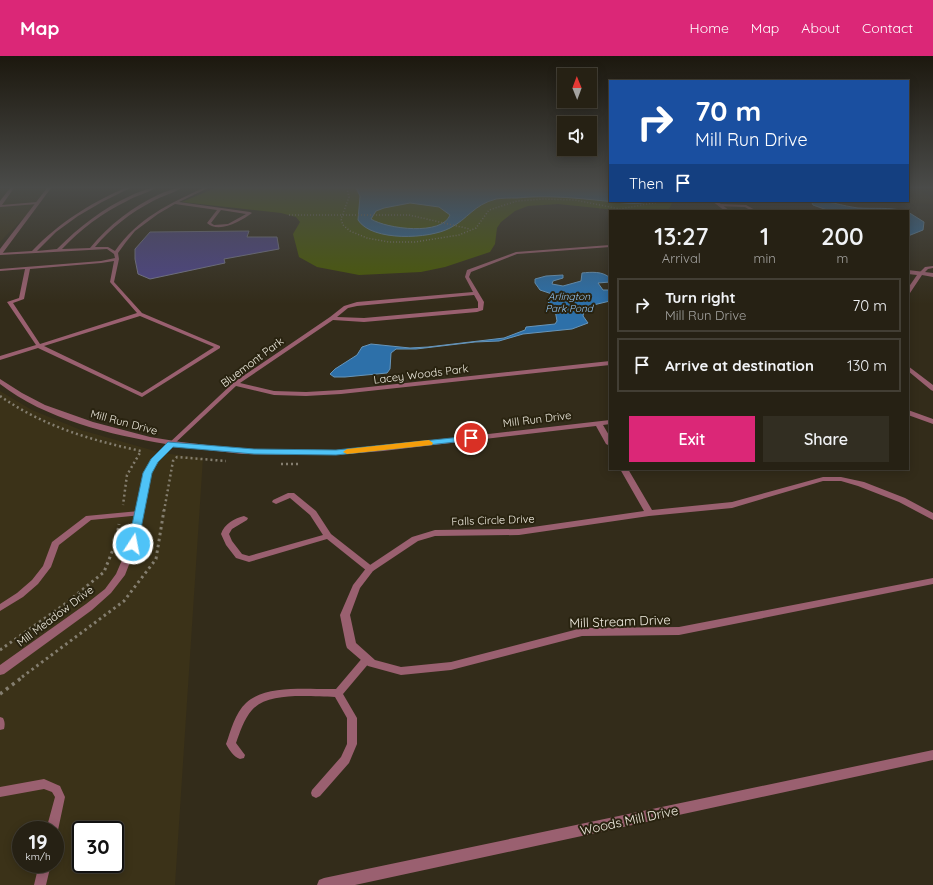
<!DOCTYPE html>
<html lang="en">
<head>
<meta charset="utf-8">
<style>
	:root { --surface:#262114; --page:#322e22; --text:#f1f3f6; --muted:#a4a3a0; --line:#423e34; --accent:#db2777 }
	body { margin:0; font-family:Quicksand,sans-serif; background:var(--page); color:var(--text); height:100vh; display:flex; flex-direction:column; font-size:15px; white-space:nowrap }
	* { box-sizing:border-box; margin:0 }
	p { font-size:13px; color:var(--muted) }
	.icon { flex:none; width:22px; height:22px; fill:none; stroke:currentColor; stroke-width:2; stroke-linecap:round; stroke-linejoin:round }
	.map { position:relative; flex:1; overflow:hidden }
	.sheet { position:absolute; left:609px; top:154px; width:300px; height:260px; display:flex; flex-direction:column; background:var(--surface); border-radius:0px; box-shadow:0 2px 10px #0003,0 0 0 1px var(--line) }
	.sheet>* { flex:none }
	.guide { position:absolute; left:609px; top:24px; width:300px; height:122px; border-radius:0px; box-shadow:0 2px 10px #0003,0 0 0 1px var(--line); background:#1a4fa0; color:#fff; overflow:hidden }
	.needle { width:26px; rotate:359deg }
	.tools { position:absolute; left:557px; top:12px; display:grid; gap:8px }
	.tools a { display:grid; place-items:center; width:40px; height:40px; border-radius:0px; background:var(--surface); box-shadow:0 2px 10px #0003,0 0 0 1px var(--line); font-size:20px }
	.speed { position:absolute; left:12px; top:765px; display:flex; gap:8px; font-size:20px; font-weight:700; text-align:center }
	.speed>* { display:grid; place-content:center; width:52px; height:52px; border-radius:50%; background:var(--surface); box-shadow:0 2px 10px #0003,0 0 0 1px var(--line); line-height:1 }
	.speed small { font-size:10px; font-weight:400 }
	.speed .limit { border:2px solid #111; border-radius:6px; background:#fff; color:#111 }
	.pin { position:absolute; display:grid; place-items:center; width:34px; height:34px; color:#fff; margin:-17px; border:2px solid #fff; border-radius:50%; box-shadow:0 1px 4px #0007 }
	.me { position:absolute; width:44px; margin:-22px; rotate:11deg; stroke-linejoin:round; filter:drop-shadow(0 0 3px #0008) }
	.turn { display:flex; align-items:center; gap:14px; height:84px; padding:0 20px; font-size:18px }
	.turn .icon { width:52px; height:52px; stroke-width:2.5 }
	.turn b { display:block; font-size:28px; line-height:34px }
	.then { display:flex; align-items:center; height:38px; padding:0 20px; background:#0003; gap:8px; font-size:15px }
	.eta { display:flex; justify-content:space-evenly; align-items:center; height:68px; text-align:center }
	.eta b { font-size:24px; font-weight:600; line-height:28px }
	.button { display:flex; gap:8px; margin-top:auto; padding:8px 20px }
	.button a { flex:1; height:46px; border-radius:0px; background:var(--accent); color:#fff; font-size:16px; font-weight:600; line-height:46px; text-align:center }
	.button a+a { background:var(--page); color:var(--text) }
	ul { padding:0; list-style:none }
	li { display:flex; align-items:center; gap:12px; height:54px; margin:0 8px 6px; padding:0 12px; border:2px solid var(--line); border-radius:0px }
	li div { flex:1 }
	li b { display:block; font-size:15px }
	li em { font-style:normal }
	header { display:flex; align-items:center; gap:24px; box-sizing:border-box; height:56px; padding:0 20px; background:var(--accent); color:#fff }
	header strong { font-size:19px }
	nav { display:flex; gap:22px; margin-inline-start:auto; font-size:14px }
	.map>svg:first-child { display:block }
	.built { fill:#3b3218; fill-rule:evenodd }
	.green { fill:#4a5b02 }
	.water { fill:#2d70a9; stroke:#6795b9; fill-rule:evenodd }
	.building { fill:#4e458b; stroke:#7a7a8f }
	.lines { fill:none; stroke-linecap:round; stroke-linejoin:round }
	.path-far3 { stroke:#847e6f; stroke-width:1.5; stroke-dasharray:1 2; stroke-linecap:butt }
	.path-far2 { stroke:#847e6f; stroke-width:2.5; stroke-dasharray:2 3; stroke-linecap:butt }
	.path-far1 { stroke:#847e6f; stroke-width:3; stroke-dasharray:2.5 3.5; stroke-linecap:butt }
	.path { stroke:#847e6f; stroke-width:3.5; stroke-dasharray:3 4.5; stroke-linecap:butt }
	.service { fill:#9a6070; fill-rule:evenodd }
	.minor { fill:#9a6070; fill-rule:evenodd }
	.route { fill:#4fc3f7; stroke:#337fa1 }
	.slow { fill:#f59e0b }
	.labels { text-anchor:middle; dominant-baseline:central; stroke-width:4; stroke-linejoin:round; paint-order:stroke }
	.far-water-label { font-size:10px; font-style:italic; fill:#93c5f4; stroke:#292310 }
	.street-label { font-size:11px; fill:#efebdf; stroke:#292310 }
	.near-street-label { font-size:13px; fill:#efebdf; stroke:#292310 }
</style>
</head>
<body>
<header>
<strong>Map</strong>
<nav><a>Home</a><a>Map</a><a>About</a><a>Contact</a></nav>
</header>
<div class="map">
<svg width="933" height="829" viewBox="0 0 933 829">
	<rect width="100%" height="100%" fill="#332c1a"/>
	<path class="built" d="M 0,132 L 49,132 L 34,151 L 0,186 Z
		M 908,132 L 915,132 L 933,142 L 933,148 L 876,145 L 908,145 Z
		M 673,145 L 723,145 L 737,155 L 668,155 Z
		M 0,335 L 32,354 L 81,374 L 162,397 L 203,402 L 175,829 L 0,829 ZM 21,774 L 55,774 L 55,808 L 21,808 ZM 81,774 L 115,774 L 115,808 L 81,808 Z"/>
	<path class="green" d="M 215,132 L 610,132 L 610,145 L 673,145 L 668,155 L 625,155 L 558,148 L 528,150 L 515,155 L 501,166 L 497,172 L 495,188 L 490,196 L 445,211 L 421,216 L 359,219 L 317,211 L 299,201 L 293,178 L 300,166 L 296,161 L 281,157 L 182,146 Z"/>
	<path class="water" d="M 356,132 L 610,132 L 610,145 L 651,145 C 637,150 619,146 605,145 C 576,142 546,139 517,142 C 510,142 502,142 496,143 C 473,149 468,163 450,172 C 430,183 372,186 358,164 L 360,140 ZM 410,147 L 439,151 L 450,159 C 442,180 387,173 371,163 L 376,155 L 384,152 Z
		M 811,145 C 828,144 842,150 858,152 C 874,153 889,151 905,155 L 830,155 L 813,149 Z
		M 908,156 L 924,166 L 923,174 L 908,180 Z
		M 582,217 C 591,216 603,215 610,222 L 610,226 L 598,227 L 603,234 L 610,234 L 610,245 L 585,251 L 583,260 L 588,267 L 572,273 L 523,278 L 499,285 L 475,286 L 416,293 L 396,293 L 391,297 L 390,313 L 387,317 L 345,321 L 334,321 L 330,318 L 335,313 L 357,299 L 362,291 L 371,288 L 410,292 L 428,291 L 504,282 L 525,274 L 526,271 L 555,268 L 557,265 L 555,254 L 548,246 L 552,238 L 540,234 L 535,227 L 535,223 L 546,220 L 563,219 L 563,222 L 553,225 L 552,228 L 563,230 L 581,225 Z"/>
	<path class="building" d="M 249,175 L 247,181 L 277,181 L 279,193 L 224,203 L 225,207 L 150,223 L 138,218 L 135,203 L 135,193 L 150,176 Z"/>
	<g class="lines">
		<path class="path-far3" d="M 347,132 L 349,141 L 341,163 L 343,169 L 350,175 L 367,182 L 389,186 L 415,186 L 459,179 L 476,172 L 489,154 L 517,145 L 543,143 L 575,144 L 620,153 L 664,145
			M 289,159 L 409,159 L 470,173"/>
		<path class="path-far2" d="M 0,340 C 43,370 90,384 141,395 L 127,419 L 123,449
			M 281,408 L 300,408
			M 164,455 L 173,405 L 177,401 L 226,405"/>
		<path class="path-far1" d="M 0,594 L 65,548 L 104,516 L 116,486 L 119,468
			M 22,621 L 124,545 L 156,503 L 164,454"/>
		<path class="path" d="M 0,638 L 24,620"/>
		<path class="service" d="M 10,132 L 14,132 L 2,149 L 37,146 L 39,147 L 37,148 L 0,151 L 0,145 Z
			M 125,132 L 130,132 L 102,146 L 78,160 L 56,176 L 37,195 L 57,193 C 79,171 103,152 132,139 C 139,136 147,132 155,132 C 148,137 135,140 127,145 C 102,157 81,173 62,193 L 90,192 C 110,168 132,151 160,138 C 167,135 174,132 181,132 C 174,137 162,140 153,145 C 130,157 111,172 95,191 L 108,191 L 115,195 C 138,162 169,148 203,132 L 208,132 L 179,146 L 250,156 L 252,157 C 241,165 219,178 207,167 L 217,154 L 175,148 L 158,158 L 135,175 L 126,186 L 118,197 L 119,203 L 114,226 L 142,257 L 220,290 L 220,292 L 142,341 L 38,292 L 0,304 L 0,300 L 36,289 L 7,246 L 19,242 L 25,213 L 0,215 L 0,213 L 101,205 L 115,202 L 114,198 L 107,193 L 0,199 L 0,197 L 32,195 C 60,166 89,148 125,132 ZM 221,154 L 246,158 L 228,168 L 214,169 L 211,167 ZM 114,205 L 110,226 L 137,257 L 40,288 L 13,247 L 24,243 L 30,213 L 101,207 ZM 140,260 L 214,291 L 142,337 L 44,290 Z
			M 719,148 L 746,149 L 757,155 L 752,155 L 745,151 L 718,150 L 718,148 Z
			M 610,189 L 610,191 L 517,198 L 471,216 L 469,221 L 484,246 L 483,254 L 477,256 L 364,266 L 333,264 L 240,327 L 274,335 L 306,336 L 341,334 L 610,305 L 610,309 L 341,338 L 306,340 L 274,339 L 236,330 L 173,389 L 171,390 L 168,388 L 233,327 L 330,261 L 344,250 L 357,246 L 473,236 L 465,221 L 467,214 L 516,196 ZM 474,239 L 478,246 L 478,252 L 477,252 L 364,262 L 337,261 L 348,252 L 357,250 Z
			M 933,210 L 933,212 L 928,213 L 922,219 L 918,218 L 925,211 Z
			M 288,437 L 294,437 L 316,455 L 331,478 L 373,511 L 374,513 L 373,515 L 367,515 L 327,483 L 249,506 L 236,502 L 226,489 L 221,478 C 224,468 235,462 244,460 L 248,462 L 247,464 L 232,473 L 229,478 L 232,485 L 242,498 L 249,500 L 323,479 L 310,459 L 290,442 L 276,448 L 272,446 L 273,444 Z
			M 139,455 L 143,457 L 142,459 L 91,464 L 59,489 L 51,511 L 38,528 L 23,541 L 0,555 L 0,548 L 17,537 L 32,524 L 43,510 L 52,486 L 86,460 Z
			M 367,599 L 370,600 L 372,603 L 370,606 L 343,638 L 357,662 L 357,688 L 349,707 L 320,740 L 316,742 L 312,740 L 311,737 L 312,734 L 341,701 L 347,688 L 347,662 L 335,641 C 312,641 269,635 252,654 C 244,663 240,676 236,687 L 245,699 L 244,702 L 240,703 C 234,701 229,694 226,688 C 231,674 235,657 246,647 C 266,628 310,634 336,633 L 364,600 Z
			M 0,661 L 3,662 C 5,666 5,669 4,673 L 0,674 Z
			M 44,723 L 60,730 L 65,741 L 58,774 L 55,778 L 55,774 L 46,774 L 55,741 L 52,736 L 44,733 L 0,741 L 0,731 Z
			M 39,808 L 51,808 L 46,829 L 34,829 Z"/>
		<path class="minor" d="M 47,132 L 51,132 L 2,198 L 0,199 L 0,193 Z
			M 712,145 L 717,145 L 730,155 L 725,155 Z
			M 908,214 L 933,217 L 933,221 L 922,219 L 910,237 L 908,238 L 908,232 L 917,219 L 908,218 Z
			M 908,310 L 933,329 L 933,335 L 931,334 L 908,315 Z
			M 0,323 L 22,337 L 45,349 L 93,366 L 150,381 L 181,386 L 242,393 L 304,395 L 351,394 L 610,364 L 610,368 L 603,369 L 610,381 L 610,390 L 606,388 L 596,370 L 383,395 L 335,399 L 242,398 L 174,390 L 158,406 L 151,417 L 137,488 L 125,519 L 111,537 L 92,554 L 4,618 L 0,619 L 0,609 L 86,548 L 105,533 L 116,518 L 129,488 L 143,417 L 152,403 L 166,388 C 111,379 45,363 0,328 Z
			M 908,354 L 933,363 L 933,368 L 908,359 Z
			M 620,413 L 628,413 L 652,454 L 732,446 L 823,421 L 841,421 L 864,426 L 905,442 L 933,457 L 933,464 L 899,446 L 858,430 L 841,425 L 823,425 L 732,452 L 649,460 L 519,479 L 435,480 L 418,485 L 373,515 L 360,532 L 350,559 L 356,587 L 375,604 L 401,611 L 451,606 L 582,572 L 679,571 L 933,522 L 933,528 L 679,579 L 582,580 L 451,614 L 401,619 L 368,610 L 347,592 L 346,589 L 340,559 L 353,529 L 367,511 L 412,481 L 435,474 L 519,473 L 644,455 Z
			M 933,694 L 933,704 L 355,829 L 317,829 L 319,824 L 324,822 Z"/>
	</g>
	<linearGradient id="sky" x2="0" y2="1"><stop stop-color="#1c180e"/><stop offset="0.53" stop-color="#4a4b49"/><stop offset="1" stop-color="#4a4b49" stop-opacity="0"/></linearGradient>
	<rect width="933" height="248" fill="url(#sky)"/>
	<path class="route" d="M 471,380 L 475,382 L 474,384 L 336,399 L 254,398 L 173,391 L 158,406 L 152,417 L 138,488 L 133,492 L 128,488 L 143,417 L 151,403 L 168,386 L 254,393 L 336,394 Z"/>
	<path class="slow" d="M 429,384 L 433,387 L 432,389 L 347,398 L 343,396 L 347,393 Z"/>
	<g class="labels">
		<g class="far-water-label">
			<text x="569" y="240">Arlington<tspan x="569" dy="12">Park Pond</tspan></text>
		</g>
		<g class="street-label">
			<text transform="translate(252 306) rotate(-37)">Bluemont Park</text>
			<text transform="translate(421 318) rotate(-7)">Lacey Woods Park</text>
			<text transform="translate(537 363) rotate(-7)">Mill Run Drive</text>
			<text transform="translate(124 366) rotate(15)">Mill Run Drive</text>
			<text transform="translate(493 464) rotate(-2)">Falls Circle Drive</text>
			<text transform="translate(55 560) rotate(-37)">Mill Meadow Drive</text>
		</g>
		<g class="near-street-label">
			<text transform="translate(620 565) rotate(-2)">Mill Stream Drive</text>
			<text transform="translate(629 764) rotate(-12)">Woods Mill Drive</text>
		</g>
	</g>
</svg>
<div class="tools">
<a><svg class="needle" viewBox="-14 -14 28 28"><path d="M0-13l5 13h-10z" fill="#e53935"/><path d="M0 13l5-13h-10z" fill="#a4a3a0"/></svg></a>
<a><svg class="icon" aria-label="sound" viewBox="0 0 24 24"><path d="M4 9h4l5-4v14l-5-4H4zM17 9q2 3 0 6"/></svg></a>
</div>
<div class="speed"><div>19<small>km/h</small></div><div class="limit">30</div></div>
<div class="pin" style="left:471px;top:382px;background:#d93025"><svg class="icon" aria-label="arrive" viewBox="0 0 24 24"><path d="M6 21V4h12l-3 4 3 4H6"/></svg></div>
<svg class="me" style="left:133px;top:488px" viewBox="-20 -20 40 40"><circle r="17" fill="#4fc3f7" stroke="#fff" stroke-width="3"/><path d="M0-11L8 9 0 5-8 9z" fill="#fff"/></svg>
<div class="guide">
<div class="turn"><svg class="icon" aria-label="right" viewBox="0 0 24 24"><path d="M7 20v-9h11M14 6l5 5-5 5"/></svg><div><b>70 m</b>Mill Run Drive</div></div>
<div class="then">Then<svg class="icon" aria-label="arrive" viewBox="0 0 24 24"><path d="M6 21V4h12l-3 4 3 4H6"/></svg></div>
</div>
<section class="sheet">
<div class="eta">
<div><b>13:27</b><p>Arrival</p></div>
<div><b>1</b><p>min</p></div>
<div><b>200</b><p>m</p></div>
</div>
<ul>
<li><svg class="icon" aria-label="right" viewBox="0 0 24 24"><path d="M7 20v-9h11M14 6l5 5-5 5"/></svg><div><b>Turn right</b><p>Mill Run Drive</p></div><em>70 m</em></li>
<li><svg class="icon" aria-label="arrive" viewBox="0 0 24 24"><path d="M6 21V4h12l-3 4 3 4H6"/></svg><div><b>Arrive at destination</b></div><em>130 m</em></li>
</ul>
<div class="button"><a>Exit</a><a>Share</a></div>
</section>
</div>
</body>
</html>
